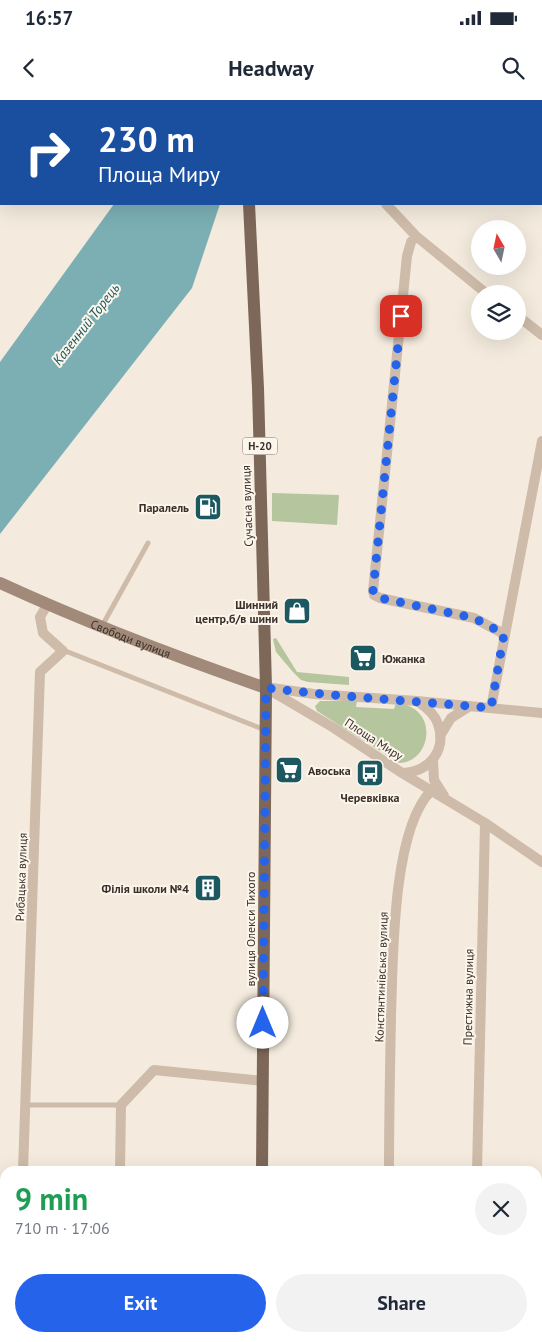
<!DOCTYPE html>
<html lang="en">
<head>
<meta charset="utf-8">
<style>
	:root { --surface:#fff; --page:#f2f2f3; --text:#1f2937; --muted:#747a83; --accent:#2563eb }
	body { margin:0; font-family:"PT Sans",sans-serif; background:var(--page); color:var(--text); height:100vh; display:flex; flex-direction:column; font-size:19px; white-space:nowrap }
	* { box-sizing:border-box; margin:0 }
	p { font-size:16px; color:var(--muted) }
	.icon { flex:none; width:28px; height:28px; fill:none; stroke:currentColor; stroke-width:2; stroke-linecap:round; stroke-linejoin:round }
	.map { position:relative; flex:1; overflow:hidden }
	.drawer { position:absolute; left:0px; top:1066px; width:542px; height:176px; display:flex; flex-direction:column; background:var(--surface); border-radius:15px 15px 0 0; box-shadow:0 5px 20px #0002 }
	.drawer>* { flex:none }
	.guide { position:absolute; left:0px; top:0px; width:542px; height:105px; box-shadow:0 5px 20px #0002; background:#1a4fa0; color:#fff; overflow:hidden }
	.needle { width:32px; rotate:351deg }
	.buttons { position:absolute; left:471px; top:120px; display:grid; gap:10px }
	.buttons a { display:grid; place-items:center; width:55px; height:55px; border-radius:50%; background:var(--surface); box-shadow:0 5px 20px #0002; font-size:25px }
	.pin { position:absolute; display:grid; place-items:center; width:42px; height:42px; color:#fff; margin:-21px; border-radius:10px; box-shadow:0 2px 8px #0006 }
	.me { position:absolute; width:55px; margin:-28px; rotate:0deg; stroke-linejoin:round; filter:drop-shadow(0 0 4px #0008) }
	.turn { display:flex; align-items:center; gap:18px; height:105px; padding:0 15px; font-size:22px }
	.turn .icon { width:65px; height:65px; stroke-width:2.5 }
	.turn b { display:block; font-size:35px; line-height:42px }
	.round { display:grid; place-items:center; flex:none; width:52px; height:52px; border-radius:26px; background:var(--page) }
	.overview { display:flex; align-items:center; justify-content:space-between; height:85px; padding:0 15px }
	h1 { font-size:30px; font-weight:600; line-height:38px; color:#1e9e55 }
	.action { display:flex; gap:10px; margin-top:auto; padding:10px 15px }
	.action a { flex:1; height:58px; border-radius:30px; background:var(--accent); color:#fff; font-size:20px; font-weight:600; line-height:58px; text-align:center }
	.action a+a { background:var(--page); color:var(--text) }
	.status { display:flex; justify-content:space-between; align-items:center; height:35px; padding:0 25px; background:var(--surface); direction:ltr }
	.status svg { height:14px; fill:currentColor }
	header { display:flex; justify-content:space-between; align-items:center; height:65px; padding:0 15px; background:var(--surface); font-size:22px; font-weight:600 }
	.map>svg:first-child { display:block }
	.green { fill:#b5c59d }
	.water { fill:#7bafb4 }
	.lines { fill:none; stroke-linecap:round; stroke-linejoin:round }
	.lane { stroke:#cebba9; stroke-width:5 }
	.street { stroke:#cebba9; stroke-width:10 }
	.secondary { stroke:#a28a7a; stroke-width:12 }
	.primary { stroke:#7d6759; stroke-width:12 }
	.route { stroke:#2563eb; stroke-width:9; stroke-dasharray:0 16.2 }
	.labels { text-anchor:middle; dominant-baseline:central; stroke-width:4; stroke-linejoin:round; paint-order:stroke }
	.shield { fill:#fbf5eb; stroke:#746a63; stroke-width:1 }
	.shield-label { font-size:11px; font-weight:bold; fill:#3a2f29 }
	.street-label { font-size:12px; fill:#3a2f29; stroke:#fbf5eb }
	.poi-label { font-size:12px; font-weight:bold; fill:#3a2f29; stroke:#fbf5eb; text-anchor:end }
	.water-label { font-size:14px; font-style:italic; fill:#1b585f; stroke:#fbf5eb }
</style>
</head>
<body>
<div class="status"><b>16:57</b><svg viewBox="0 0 49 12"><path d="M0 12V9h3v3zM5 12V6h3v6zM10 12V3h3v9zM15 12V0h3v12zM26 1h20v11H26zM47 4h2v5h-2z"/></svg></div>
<header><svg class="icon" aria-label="back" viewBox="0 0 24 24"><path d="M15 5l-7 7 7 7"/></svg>Headway<svg class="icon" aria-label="search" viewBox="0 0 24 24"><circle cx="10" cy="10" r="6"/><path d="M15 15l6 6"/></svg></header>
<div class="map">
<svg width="542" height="1242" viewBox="0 0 542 1242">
	<rect width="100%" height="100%" fill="#f4ebde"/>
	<path class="green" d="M 272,393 L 339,395 L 337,425 L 272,421 Z
		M 276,538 L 297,572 L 349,577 L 349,585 L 308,582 L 301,580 L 293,572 L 276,552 L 273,539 Z
		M 320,601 L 357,601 L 356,607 L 394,609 L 396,603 C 441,607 431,663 399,663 L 317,611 L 315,606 Z"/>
	<path class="water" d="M 114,104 L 220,104 L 192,188 L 0,434 L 0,262 Z"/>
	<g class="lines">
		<path class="lane" d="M 102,526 L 148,443
			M 63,550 L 265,630
			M 25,1005 L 121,1005"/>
		<path class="street" d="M 421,1 L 422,0
			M 386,104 L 416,136 L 487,194
			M 416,136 L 411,142 L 407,156 L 373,491 L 374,495 L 380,498 L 474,518 L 504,534
			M 518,216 L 542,235
			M 266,588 L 334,628 L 402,673 L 485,723 L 542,762
			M 272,588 L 314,594 L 417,601 L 542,613
			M 491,608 L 542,341
			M 440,636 L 451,618 L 470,606
			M 433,660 L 434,680 L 444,696
			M 402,673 C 429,672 447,651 438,624 C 435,614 426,607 417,601
			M 23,1071 L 40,572 L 63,551 L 43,533 L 40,517 L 47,505
			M 120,1071 L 121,1005 L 154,970 L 263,981
			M 389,1071 C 389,1019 390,967 391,915 C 393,860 392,730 431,691
			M 477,1071 L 485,723
			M 16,1242 L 17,1238
			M 118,1242 L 118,1238
			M 385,1242 L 386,1238
			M 472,1242 L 472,1238"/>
		<path class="secondary" id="s1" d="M 0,483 C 87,523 176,557 266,588"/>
		<path class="primary" d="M 255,1 L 256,0
			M 249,104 L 258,288 L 266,588 L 262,1071
			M 260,1242 L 260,1238"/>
	</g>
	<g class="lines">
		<path class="route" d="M 263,923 L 266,588 C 341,597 416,601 491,608 L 504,534 L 474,518 L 380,498 L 374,495 L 373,491 L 401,216"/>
	</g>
	<defs>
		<g id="fuel-square" transform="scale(1.4375)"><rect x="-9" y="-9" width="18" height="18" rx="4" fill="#1b585f" stroke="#fbf5eb"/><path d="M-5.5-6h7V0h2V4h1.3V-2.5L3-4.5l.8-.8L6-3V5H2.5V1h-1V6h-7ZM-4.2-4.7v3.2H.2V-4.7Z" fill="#fff"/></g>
		<g id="shop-square" transform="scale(1.4375)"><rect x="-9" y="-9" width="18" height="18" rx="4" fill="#1b585f" stroke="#fbf5eb"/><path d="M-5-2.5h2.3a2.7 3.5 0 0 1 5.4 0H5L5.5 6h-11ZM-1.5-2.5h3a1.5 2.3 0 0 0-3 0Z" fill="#fff"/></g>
		<g id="supermarket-square" transform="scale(1.4375)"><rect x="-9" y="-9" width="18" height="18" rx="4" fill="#1b585f" stroke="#fbf5eb"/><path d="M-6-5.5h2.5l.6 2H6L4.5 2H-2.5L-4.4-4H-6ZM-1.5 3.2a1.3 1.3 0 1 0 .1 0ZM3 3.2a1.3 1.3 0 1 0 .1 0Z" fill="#fff"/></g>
		<g id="bus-square" transform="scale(1.4375)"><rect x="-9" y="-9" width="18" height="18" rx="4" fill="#1b585f" stroke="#fbf5eb"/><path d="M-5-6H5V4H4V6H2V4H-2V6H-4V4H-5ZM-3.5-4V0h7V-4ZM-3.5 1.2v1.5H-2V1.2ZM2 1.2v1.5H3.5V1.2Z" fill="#fff"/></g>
		<g id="building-square" transform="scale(1.4375)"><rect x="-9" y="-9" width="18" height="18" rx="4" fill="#1b585f" stroke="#fbf5eb"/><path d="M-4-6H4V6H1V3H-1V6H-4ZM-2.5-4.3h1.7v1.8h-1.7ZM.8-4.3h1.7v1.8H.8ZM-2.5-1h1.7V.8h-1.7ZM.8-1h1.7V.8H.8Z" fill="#fff"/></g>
	</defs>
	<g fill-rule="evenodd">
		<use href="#fuel-square" x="208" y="407"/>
		<use href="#shop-square" x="297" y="511"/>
		<use href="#supermarket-square" x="363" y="558"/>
		<use href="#supermarket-square" x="289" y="670"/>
		<use href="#bus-square" x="370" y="673"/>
		<use href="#building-square" x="208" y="788"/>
	</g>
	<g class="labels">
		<rect class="shield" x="242.5" y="337.5" width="35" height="17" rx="4"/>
		<g class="shield-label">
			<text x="260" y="346">Н-20</text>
		</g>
		<g class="street-label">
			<text transform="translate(247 406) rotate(-92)">Сучасна вулиця</text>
			<text stroke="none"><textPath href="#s1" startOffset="142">Свободи вулиця</textPath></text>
			<text transform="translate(374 639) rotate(33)">Площа Миру</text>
			<text transform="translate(21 777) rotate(-88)">Рибацька вулиця</text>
			<text transform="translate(250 829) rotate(-90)">вулиця Олекси Тихого</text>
			<text transform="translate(381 877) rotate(-88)">Констянтинівська вулиця</text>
			<text transform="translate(468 897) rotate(-89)">Престижна вулиця</text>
		</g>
		<g class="poi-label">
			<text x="189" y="407">Паралель</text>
			<text x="278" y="504">Шинний<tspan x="278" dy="14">центр,б/в шини</tspan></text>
			<text x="382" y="558" text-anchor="start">Южанка</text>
			<text x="308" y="670" text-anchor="start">Авоська</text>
			<text x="370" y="697" text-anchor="middle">Черевківка</text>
			<text x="189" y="788">Філія школи №4</text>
		</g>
		<g class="water-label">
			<text transform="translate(86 224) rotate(-52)">Казенний Торець</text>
		</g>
	</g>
</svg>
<div class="buttons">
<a><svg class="needle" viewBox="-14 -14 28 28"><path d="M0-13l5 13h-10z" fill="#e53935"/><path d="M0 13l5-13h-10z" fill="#747a83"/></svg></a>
<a><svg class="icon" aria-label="layers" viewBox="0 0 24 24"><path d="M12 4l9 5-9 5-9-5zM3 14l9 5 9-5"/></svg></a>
</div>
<div class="pin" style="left:401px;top:216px;background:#d93025"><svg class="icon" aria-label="arrive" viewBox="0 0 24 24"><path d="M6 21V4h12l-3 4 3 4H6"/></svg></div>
<svg class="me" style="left:263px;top:923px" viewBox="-20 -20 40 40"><circle r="19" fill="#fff"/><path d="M0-13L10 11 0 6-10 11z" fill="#2563eb"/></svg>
<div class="guide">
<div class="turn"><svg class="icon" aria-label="right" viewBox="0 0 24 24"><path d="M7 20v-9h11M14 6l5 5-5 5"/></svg><div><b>230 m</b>Площа Миру</div></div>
</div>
<section class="drawer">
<div class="overview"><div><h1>9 min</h1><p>710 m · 17:06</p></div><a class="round"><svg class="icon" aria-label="close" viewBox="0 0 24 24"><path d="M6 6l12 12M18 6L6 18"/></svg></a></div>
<div class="action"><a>Exit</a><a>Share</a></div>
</section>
</div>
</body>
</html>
